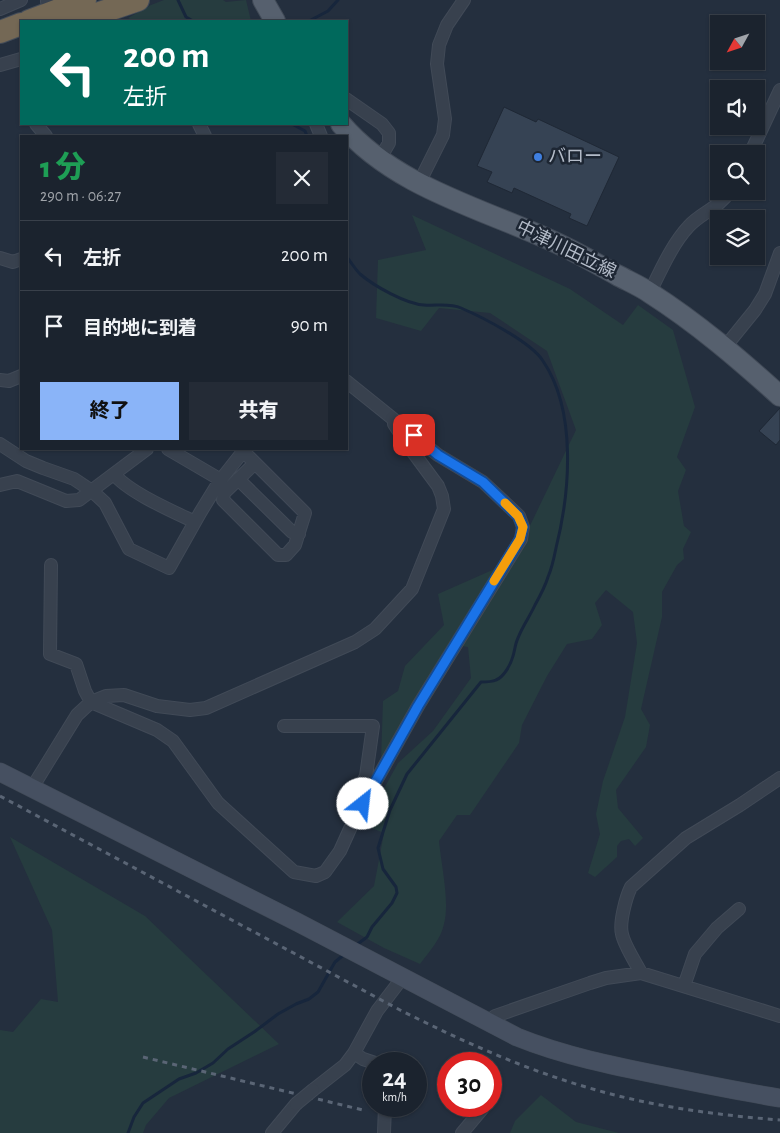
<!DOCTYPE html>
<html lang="ja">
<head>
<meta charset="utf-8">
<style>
	:root { --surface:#1b232e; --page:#242b36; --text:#f1f3f6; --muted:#a0a4aa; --line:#39404a; --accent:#8ab4f8 }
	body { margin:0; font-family:"Alegreya Sans","Noto Sans JP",sans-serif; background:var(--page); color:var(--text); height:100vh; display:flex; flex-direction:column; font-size:19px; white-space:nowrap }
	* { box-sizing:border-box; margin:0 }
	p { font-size:16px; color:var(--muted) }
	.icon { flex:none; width:28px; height:28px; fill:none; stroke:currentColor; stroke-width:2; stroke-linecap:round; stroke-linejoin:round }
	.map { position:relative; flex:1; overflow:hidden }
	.panel { position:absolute; left:20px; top:135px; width:328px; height:315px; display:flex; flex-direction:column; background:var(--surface); border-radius:0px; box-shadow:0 1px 4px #0004,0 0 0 1px var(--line) }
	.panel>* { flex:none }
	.guide { position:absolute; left:20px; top:20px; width:328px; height:105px; border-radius:0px; box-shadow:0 1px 4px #0004,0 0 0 1px var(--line); background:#00695c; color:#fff; overflow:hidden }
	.needle { width:32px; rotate:230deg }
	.controls { position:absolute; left:710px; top:15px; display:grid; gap:10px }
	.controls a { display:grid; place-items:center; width:55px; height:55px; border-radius:0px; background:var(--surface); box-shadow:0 1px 4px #0004,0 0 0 1px var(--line); font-size:25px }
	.speed { position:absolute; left:362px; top:1052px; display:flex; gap:10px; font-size:25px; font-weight:700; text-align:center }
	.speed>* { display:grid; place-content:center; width:65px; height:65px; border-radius:50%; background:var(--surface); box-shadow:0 1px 4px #0004,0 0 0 1px var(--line); line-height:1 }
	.speed small { font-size:12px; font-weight:400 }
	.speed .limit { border:8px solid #d22; background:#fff; color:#111 }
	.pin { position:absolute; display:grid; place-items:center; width:42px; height:42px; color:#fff; margin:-21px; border-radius:10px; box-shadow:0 2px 8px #0006 }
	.me { position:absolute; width:55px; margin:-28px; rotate:29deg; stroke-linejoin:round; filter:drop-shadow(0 0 4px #0008) }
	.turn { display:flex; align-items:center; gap:18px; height:105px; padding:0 20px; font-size:22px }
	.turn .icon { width:65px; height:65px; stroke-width:2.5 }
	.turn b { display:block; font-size:35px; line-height:42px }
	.round { display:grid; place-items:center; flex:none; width:52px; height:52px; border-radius:0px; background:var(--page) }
	.headline { display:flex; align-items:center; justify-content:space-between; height:85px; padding:0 20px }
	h1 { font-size:30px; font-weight:800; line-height:38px; color:#1e9e55 }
	.primary-button { display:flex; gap:10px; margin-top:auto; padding:10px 20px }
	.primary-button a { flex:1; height:58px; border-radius:0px; background:var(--accent); color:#111; font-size:20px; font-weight:800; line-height:58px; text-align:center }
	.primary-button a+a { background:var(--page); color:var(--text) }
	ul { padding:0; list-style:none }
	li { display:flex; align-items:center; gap:15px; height:70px; padding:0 20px; border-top:1px solid var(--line) }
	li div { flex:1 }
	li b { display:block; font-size:19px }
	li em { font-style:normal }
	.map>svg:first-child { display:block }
	.green { fill:#263c3f }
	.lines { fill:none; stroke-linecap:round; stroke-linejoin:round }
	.stream { stroke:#17263c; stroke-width:3 }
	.building { fill:#364354; stroke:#1f2835 }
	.street-casing { stroke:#414a57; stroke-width:14 }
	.secondary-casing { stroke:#414a57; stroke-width:19 }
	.primary-casing { stroke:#414a57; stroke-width:22 }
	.highway-casing { stroke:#434c59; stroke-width:24 }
	.street { stroke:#38414e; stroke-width:12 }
	.secondary { stroke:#465061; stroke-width:18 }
	.primary { stroke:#56606e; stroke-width:20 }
	.highway { stroke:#746855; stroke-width:22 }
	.rail { stroke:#5a6575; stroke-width:3; stroke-dasharray:5 5; stroke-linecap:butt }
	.street-bridge-casing { stroke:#414a57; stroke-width:14; stroke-linecap:butt }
	.street-bridge { stroke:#38414e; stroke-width:12 }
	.route-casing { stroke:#114b97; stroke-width:12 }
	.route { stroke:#1a73e8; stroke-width:9 }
	.slow { stroke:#f59e0b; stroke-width:9 }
	.shop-dot { fill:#3f7fe0; stroke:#1d2633; stroke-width:2 }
	.labels { text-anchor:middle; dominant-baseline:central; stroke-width:5; stroke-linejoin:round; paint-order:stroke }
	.poi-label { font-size:18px; fill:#b4bcc9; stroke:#1d2633; text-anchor:start }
	.street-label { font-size:18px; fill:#b4bcc9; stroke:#1d2633 }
</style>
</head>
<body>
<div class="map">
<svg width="780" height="1133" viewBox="0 0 780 1133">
	<rect width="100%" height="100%" fill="#242f3e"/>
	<path class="green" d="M 164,0 L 223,0 L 226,2 L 246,0 L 251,21 L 134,21 L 128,18 L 151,5 Z
		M 412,215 L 570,289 L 623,325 L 638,305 L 673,330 L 695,407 L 677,457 L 686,470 L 678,491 L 684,526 L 691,532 L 683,549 L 684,559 L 677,565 L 662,592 L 662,617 L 641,709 L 650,725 L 646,747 L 616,790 L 618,808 L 643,838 L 635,846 L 629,839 L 621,841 L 617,846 L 617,857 L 595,877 L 588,873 L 600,834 L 596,814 L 603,781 L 625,717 L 637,643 L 633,612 L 606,590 L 595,603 L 602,625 L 592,639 L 567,644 L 547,676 L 522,725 L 519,743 L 470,815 L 457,815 L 439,841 C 441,864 450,902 444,924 C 441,939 429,952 420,964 L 384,948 L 337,922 L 374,886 L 384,833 L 364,825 L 398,763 L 433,731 L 471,678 L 468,647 L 450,644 L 381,761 L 383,701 L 398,691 L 405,666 L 444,625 L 438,594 L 513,561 L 576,430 L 547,351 L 490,313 L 439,308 L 421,331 L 376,318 L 378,260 L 426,250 Z
		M 10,837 L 145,916 L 279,1044 L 169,1098 L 146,1125 L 143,1133 L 0,1133 L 0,1030 L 13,1032 L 41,999 L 58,1002 L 52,930 Z
		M 541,1095 L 576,1122 L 619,1133 L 510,1133 L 515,1121 Z"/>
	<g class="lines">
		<path class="stream" d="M 178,0 L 186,17 L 193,21
			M 309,21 L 328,11 L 338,0
			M 292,124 L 305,131 L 307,136
			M 346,256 C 351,262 355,269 360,274 C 374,286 406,304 424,305 C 436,306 450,303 461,308 C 482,317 531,342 543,361 C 577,411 570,492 556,548 C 554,558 552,568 548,577 C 545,587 540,596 535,605 C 530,616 522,627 518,638 C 515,644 515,650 513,656 C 511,664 504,677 496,680 C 492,682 486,682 481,682 L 407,774 L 390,810 L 378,848 L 383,869 L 396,887 L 397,893 L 392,903 L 372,927 L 367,937 L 355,946
			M 128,1133 L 134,1117 L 143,1103 L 179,1079 L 196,1073 L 213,1063 L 228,1049 L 254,1032 L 278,1014 L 296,1004 L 309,999 L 318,992 L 335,962 L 346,953"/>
	</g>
	<path class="building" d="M 504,107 L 536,122 L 538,119 L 619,157 L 587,226 L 569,218 L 571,214 L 514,188 L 512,193 L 487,182 L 492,172 L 477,166 Z
		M 780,408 L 780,440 L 776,445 L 759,431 Z"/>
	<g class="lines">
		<g class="street-casing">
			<path id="street" d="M 47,0 L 47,2
				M 0,9 L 21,0
				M 0,65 L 21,59
				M 346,99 L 382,124 L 389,133 L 389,143 L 379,160
				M 36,124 L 46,136
				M 199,124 L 205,136
				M 316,124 L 321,136
				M 750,154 L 780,90
				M 419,183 L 443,135 L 445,119 L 437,64 L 439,45 L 447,25 L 464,0
				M 0,258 L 13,262 L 21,259
				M 650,292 C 661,270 672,244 689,226 C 702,212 718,209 730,191
				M 725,347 L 755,310 L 765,294 L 780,253
				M 0,380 L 9,381 L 21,376
				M 0,444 L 26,461 L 43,468 L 74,479 L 92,491 L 105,503 L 129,549 L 169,568 L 200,513 L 219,482 L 245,449
				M 168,449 L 221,480
				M 243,451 L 305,513 L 295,545 L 286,555 L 278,555 L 223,500 L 224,493 L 255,463
				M 114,474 C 128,492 174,512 195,522
				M 238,479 L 292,532 L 299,534
				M 0,485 L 17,481 L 66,501 L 79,500 L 147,449
				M 51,565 L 50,654 L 76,664 L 85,691 L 91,702 L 157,730 L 173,741 L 218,803 L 294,872 L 316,876 L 325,872 L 340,851 L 354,820 L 418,706 L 521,539 L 523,527 L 519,516 L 483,482 L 438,455 L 346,381
				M 284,726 L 373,726 L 366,776 L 349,808 L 354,820
				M 32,788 L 77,715 L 91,702 L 106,696 L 124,695 L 157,706 L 190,710 L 206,708 L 355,642 L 375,629 L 412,589 L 444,509 L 442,496 L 438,486 L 407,444 L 394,424
				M 641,973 C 636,963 624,945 622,934 C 619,923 626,897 631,887 L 686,838 L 740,805 L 780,778
				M 684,986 L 695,954 L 717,928 L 739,909
				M 488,1023 L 495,1016 L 590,983 L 606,978 L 641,973 L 780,1016
				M 354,1053 L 363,1059 L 378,1064
				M 313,1090 L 345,1065 L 354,1053 L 377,1011 L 403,977
				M 272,1133 L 296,1104
				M 384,1133 L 385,1106
				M 462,1133 L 483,1108"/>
		</g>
		<g class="secondary-casing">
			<path id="secondary" d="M 0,772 L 297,922 L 517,1037 C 564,1056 614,1066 664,1076 C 703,1084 741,1092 780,1098"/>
		</g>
		<g class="primary-casing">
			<path id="primary" d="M 263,0 L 275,21
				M 341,124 C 394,186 478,207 550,240 C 573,250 595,263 617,275 C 628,281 640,286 650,293 C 697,323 739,359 780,396"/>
		</g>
		<g class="highway-casing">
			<path id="highway" d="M 29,21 L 85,0
				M 76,21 L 138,0
				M 0,32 L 21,24"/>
		</g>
		<use href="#street" class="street"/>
		<use href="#secondary" class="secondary"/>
		<use href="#primary" class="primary"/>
		<use href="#highway" class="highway"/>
		<path class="rail" d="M 0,796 L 400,1010 C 460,1040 521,1068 586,1087 C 648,1106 715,1115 780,1120
			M 143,1057 L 363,1110"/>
		<g class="street-bridge-casing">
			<path id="street-bridge" d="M 296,1104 L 313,1090"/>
		</g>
		<use href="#street-bridge" class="street-bridge"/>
	</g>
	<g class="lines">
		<g class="route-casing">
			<path id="route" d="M 363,804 L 418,706 L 520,539 L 523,527 L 518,516 L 483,482 L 438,455 L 414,435"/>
		</g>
		<use href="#route" class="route"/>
		<path class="slow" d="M 494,581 L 520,539 L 523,527 L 518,516 L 505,503"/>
	</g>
	<circle class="shop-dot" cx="538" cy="157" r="5"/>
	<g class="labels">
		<g class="poi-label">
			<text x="548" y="157">バロー</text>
		</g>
		<g class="street-label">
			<text transform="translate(566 250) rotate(26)">中津川田立線</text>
		</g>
	</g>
</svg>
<div class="controls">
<a><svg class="needle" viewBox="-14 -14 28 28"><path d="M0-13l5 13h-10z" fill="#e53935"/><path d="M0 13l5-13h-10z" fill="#a0a4aa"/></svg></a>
<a><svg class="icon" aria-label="sound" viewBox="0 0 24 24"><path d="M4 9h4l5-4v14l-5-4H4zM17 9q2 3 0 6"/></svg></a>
<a><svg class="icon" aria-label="search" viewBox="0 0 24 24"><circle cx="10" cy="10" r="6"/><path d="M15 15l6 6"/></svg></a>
<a><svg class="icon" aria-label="layers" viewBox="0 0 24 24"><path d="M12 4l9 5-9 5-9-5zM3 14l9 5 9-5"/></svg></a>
</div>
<div class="speed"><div>24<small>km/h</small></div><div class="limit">30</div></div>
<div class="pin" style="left:414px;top:435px;background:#d93025"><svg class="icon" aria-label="arrive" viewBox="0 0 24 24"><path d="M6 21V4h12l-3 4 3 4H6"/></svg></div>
<svg class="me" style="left:363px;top:804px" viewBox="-20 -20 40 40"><circle r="19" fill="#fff"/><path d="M0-13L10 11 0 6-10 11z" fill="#1a73e8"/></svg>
<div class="guide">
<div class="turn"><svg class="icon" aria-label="left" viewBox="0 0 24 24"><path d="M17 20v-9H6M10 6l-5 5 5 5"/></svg><div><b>200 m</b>左折</div></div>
</div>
<section class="panel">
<div class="headline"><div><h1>1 分</h1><p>290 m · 06:27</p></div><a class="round"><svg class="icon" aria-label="close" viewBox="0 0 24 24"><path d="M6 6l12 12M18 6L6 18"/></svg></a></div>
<ul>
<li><svg class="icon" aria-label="left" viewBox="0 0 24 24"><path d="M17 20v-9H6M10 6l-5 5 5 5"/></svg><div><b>左折</b></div><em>200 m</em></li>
<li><svg class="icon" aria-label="arrive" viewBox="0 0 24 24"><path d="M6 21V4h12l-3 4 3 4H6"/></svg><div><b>目的地に到着</b></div><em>90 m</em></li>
</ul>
<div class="primary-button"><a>終了</a><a>共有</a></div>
</section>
</div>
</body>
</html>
